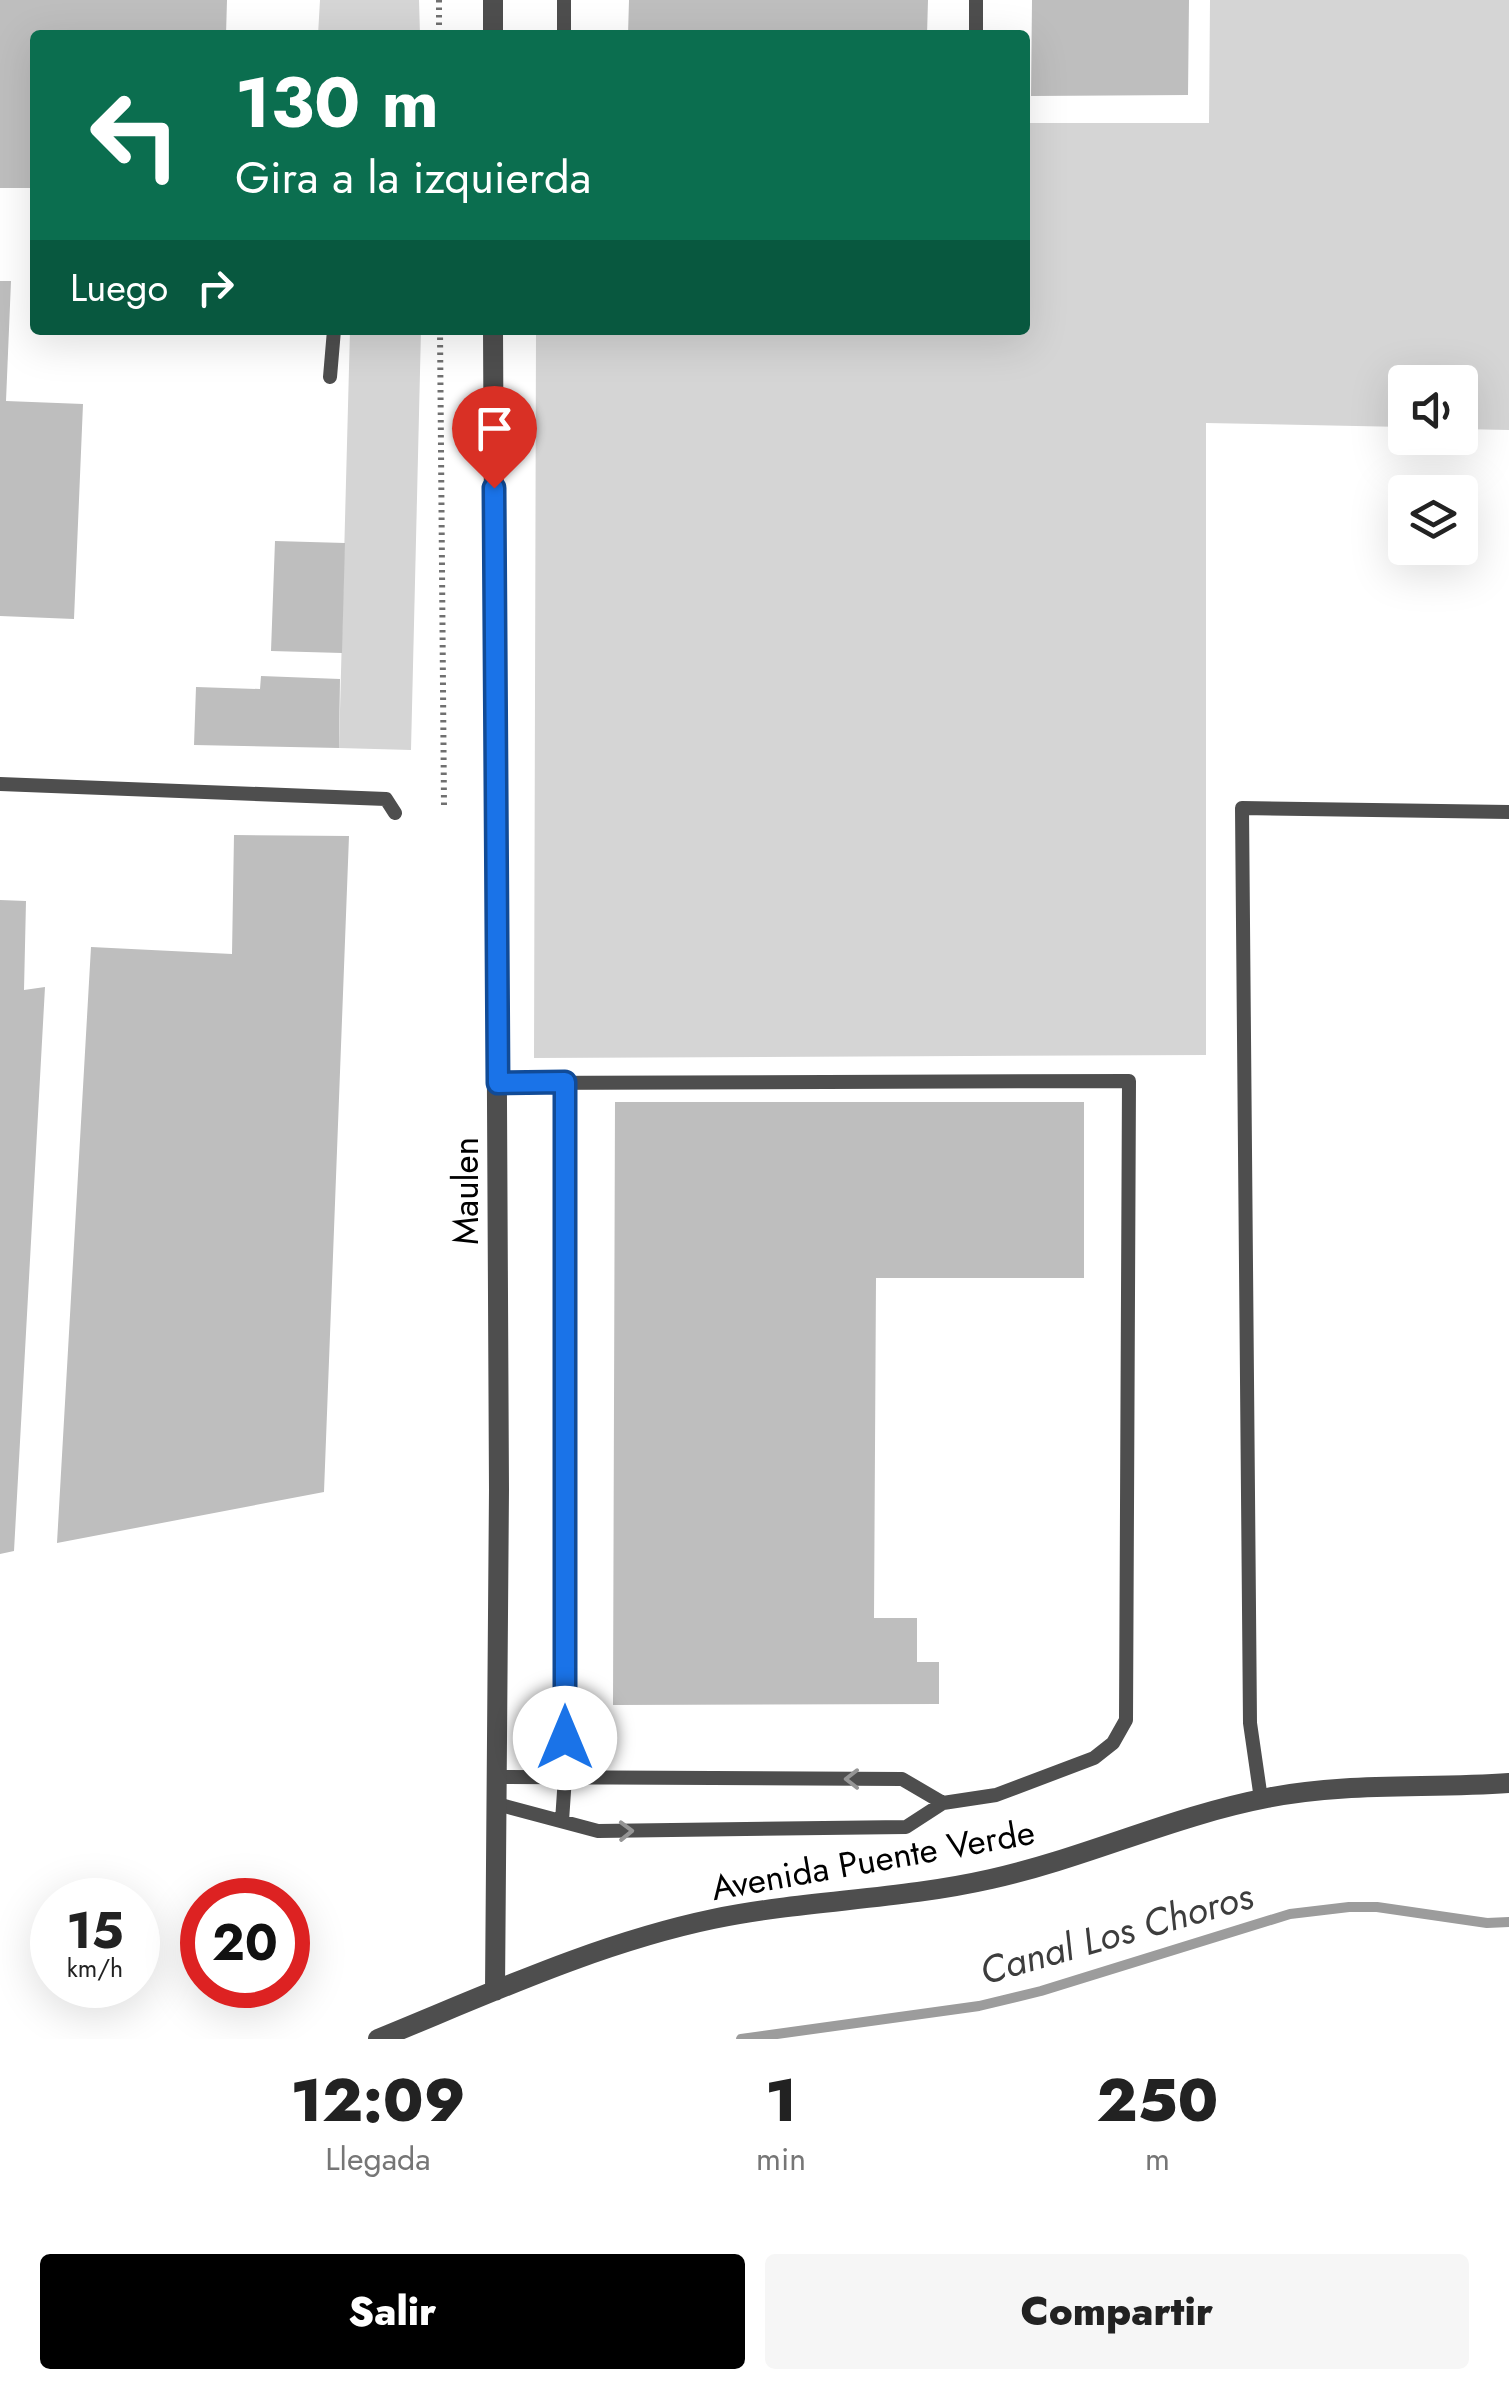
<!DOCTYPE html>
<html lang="es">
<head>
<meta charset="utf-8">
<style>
	:root { --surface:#fff; --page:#f6f6f6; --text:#222; --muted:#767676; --accent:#000 }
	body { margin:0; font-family:Jost,sans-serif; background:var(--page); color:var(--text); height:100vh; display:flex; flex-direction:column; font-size:38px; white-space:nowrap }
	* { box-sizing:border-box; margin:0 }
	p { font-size:32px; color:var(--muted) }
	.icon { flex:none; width:55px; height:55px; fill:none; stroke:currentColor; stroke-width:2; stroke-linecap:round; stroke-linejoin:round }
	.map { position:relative; height:2039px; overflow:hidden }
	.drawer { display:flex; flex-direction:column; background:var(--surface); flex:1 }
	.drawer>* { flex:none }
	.banner { position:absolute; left:30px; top:30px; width:1000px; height:305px; border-radius:10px; box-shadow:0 10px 40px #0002; background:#0b6e4f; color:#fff; overflow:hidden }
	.buttons { position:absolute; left:1388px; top:365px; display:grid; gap:20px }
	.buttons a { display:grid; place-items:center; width:90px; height:90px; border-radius:10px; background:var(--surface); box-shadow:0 10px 40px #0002; font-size:50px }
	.speed { position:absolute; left:30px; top:1878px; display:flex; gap:20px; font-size:50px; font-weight:700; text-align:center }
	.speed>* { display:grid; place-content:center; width:130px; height:130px; border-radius:50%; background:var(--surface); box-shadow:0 10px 40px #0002; line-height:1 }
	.speed small { font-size:25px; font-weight:400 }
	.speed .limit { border:15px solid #d22; background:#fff; color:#111 }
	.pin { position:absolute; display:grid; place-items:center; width:85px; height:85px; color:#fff; margin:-102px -42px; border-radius:50% 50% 50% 0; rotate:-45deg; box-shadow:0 0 10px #0007 }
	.pin .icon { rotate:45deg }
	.me { position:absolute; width:110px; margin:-55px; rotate:0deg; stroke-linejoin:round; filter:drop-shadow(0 0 8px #0008) }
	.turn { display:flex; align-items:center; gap:35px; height:210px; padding:0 40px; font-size:45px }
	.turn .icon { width:130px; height:130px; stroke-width:2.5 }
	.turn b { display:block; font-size:70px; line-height:85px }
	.then { display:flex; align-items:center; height:95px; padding:0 40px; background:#0003; gap:20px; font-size:38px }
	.eta { display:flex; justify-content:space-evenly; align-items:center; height:170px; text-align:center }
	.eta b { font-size:60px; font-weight:800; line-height:70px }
	.action { display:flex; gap:20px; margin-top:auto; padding:20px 40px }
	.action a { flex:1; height:115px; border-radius:10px; background:var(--accent); color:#fff; font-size:40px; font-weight:800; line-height:115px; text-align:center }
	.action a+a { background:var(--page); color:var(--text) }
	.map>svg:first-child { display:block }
	.green { fill:#d5d5d5 }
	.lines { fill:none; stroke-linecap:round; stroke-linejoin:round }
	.stream { stroke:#9c9c9c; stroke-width:10 }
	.building { fill:#bebebe }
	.path { stroke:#707070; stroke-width:6; stroke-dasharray:2.5 5; stroke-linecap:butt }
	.service { stroke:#4e4e4e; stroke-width:14 }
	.minor { stroke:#4e4e4e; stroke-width:20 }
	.oneway { stroke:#959595 }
	.route-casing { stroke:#114b97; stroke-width:25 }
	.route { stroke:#1a73e8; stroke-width:18 }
	.labels { text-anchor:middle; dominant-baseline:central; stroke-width:9; stroke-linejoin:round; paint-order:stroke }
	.street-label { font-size:35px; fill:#000; stroke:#fff }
	.water-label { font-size:38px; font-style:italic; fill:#3d3d3d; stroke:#fff }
</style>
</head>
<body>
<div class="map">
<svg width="1509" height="2039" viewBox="0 0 1509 2039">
	<rect width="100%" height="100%" fill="#fff"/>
	<path class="green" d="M 320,0 L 419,0 L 420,35 L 318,35 Z
		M 1210,0 L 1509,0 L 1509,430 L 1460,429 L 1460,382 L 1405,382 L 1405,427 L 1206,423 L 1206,1055 L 534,1058 L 536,330 L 1025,330 L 1025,123 L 1209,123 Z
		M 350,330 L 421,330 L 411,750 L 339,748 Z"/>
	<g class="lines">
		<path class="stream" d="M 741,2039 L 979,2006 L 1041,1991 L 1290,1914 L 1349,1907 L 1377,1907 L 1487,1923 L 1509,1922"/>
	</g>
	<path class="building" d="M 0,0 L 227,0 L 226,35 L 35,35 L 35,188 L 0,188 Z
		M 629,0 L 928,0 L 927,35 L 628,35 Z
		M 1032,0 L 1189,0 L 1188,95 L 1031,96 Z
		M 0,281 L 11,281 L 6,401 L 83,404 L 74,619 L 0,616 Z
		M 275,541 L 345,543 L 342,653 L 271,651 Z
		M 261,676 L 340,679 L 339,748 L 194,745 L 196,687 L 260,689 Z
		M 234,835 L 349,836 L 324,1492 L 57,1543 L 91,947 L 232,954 Z
		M 0,900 L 26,901 L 24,990 L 45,987 L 14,1551 L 0,1554 Z
		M 615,1102 L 1084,1102 L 1084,1278 L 876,1278 L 874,1618 L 917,1618 L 917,1662 L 939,1662 L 939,1704 L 613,1705 Z"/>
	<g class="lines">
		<path class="path" d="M 439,0 L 439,35
			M 440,330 L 444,806"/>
		<path class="service" d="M 564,0 L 564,35
			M 976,35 L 976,0
			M 330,377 L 334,330
			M 0,784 L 386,799 L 395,813
			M 497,1777 L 902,1779 L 943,1803
			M 1261,1799 L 1250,1723 L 1242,808 L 1509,812
			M 497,1804 L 598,1831 L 906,1827 L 943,1803 L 996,1795 L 1094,1758 L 1113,1743 L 1126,1720 L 1129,1081 L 498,1083
			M 562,1821 L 565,1777 L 565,1082"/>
		<path class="minor" d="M 493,35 L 493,0
			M 493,330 L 499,1489 L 495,1991
			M 378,2039 C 486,1995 598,1943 713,1919 C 805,1900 899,1900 991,1879 C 1085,1858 1173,1816 1267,1798 C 1347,1782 1428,1789 1509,1783"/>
	</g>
	<defs><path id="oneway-chevron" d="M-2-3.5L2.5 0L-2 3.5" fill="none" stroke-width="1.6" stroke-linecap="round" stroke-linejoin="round" transform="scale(2.5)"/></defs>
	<g class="oneway">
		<use href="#oneway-chevron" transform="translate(852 1779) rotate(-180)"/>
		<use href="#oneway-chevron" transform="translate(626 1831) rotate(-1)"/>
	</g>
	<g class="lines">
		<g class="route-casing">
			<path id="route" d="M 494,488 L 498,1083 L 565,1082 L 565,1738"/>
		</g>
		<use href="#route" class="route"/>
	</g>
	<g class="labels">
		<g class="street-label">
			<text transform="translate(466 1191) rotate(-90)">Maulen</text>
			<text transform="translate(873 1860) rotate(-10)">Avenida Puente Verde</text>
		</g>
		<g class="water-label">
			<text transform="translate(1116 1933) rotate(-16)">Canal Los Choros</text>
		</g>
	</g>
</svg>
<div class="buttons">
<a><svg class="icon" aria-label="sound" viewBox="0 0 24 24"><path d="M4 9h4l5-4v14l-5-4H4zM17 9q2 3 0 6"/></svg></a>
<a><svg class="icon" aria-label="layers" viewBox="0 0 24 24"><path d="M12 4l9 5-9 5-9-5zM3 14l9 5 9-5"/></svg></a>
</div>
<div class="speed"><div>15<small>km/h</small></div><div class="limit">20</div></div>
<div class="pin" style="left:494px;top:488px;background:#d93025"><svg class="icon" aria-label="arrive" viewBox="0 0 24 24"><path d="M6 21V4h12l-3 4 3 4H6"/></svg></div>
<svg class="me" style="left:565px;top:1738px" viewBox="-20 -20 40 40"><circle r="19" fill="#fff"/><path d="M0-13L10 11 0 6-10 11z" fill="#1a73e8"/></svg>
<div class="banner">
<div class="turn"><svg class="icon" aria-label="left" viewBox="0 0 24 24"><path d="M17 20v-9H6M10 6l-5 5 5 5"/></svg><div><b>130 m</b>Gira a la izquierda</div></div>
<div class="then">Luego<svg class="icon" aria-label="right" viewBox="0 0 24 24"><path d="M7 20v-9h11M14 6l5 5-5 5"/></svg></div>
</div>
</div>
<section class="drawer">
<div class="eta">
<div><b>12:09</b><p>Llegada</p></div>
<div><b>1</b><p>min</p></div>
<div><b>250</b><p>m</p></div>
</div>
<div class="action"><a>Salir</a><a>Compartir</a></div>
</section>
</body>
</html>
